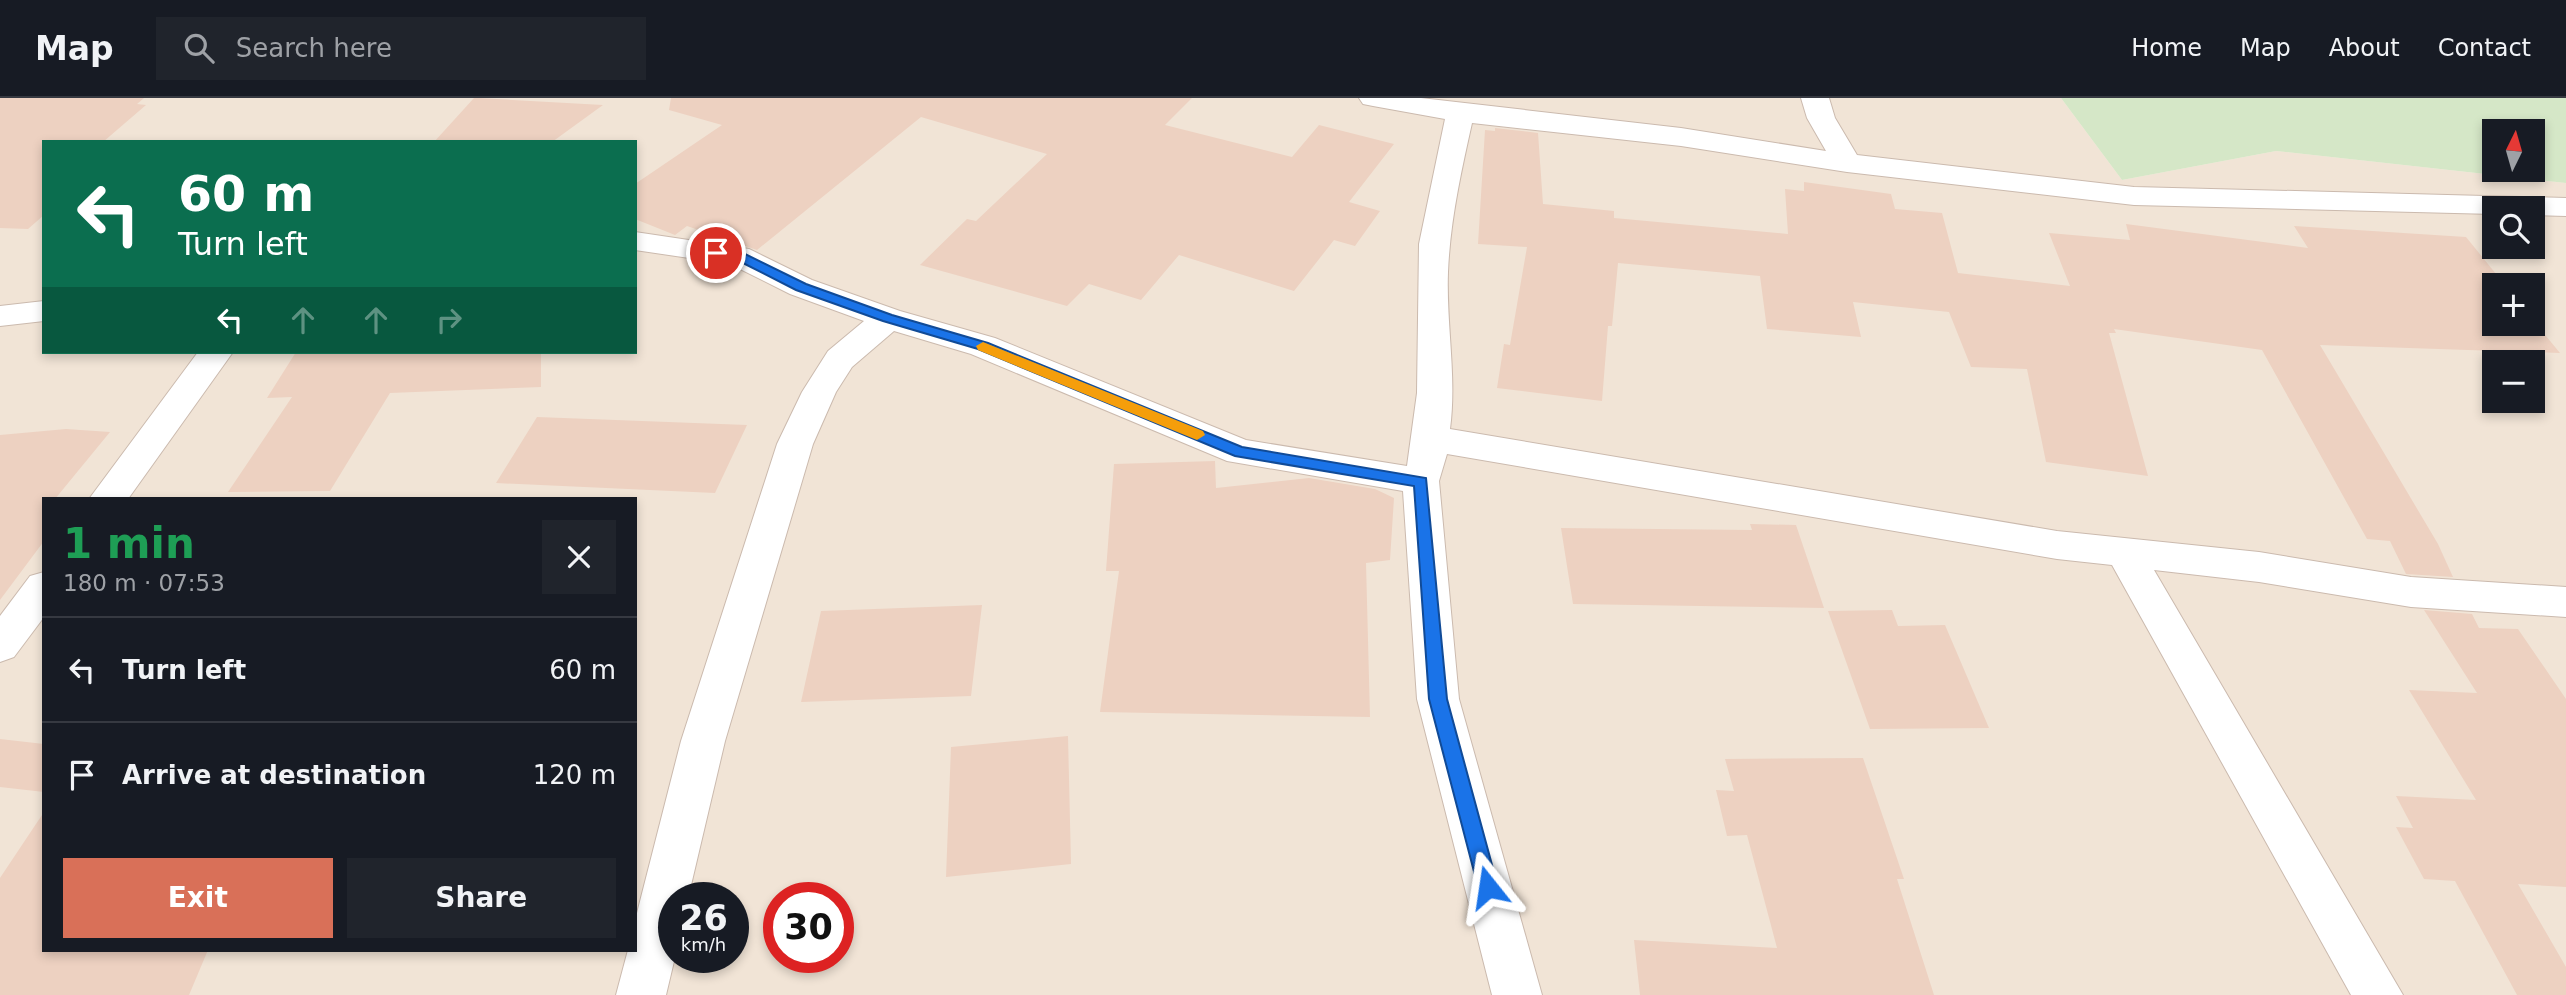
<!DOCTYPE html>
<html lang="en">
<head>
<meta charset="utf-8">
<style>
	:root { --surface:#171b24; --page:#20242c; --text:#f1f3f6; --muted:#9ea1a6; --line:#363941; --accent:#d97058 }
	body { margin:0; font-family:"DejaVu Sans",sans-serif; background:var(--page); color:var(--text); height:100vh; display:flex; flex-direction:column; font-size:26px; white-space:nowrap }
	* { box-sizing:border-box; margin:0 }
	p { font-size:23px; color:var(--muted) }
	.icon { flex:none; width:38px; height:38px; fill:none; stroke:currentColor; stroke-width:2; stroke-linecap:round; stroke-linejoin:round }
	.map { position:relative; flex:1; overflow:hidden }
	.sheet { position:absolute; left:42px; top:399px; width:595px; height:455px; display:flex; flex-direction:column; background:var(--surface); border-radius:0px; box-shadow:0 4px 10px #0003 }
	.sheet>* { flex:none }
	.hud { position:absolute; left:42px; top:42px; width:595px; height:214px; border-radius:0px; box-shadow:0 4px 10px #0003; background:#0b6e4f; color:#fff; overflow:hidden }
	.needle { width:46px; rotate:5deg }
	.tools { position:absolute; left:2482px; top:21px; display:grid; gap:14px }
	.tools a { display:grid; place-items:center; width:63px; height:63px; border-radius:0px; background:var(--surface); box-shadow:0 4px 10px #0003; font-size:35px }
	.speed { position:absolute; left:658px; top:784px; display:flex; gap:14px; font-size:35px; font-weight:700; text-align:center }
	.speed>* { display:grid; place-content:center; width:91px; height:91px; border-radius:50%; background:var(--surface); box-shadow:0 4px 10px #0003; line-height:1 }
	.speed small { font-size:18px; font-weight:400 }
	.speed .limit { border:10px solid #d22; background:#fff; color:#111 }
	.pin { position:absolute; display:grid; place-items:center; width:60px; height:60px; color:#fff; margin:-30px; border:4px solid #fff; border-radius:50%; box-shadow:0 2px 7px #0007 }
	.me { position:absolute; width:77px; margin:-38px; rotate:345deg; stroke-linejoin:round; filter:drop-shadow(0 0 5px #0008) }
	.turn { display:flex; align-items:center; gap:24px; height:147px; padding:0 21px; font-size:32px }
	.turn .icon { width:91px; height:91px; stroke-width:2.5 }
	.turn b { display:block; font-size:49px; line-height:60px }
	.lanes { display:flex; align-items:center; height:66px; padding:0 21px; background:#0003; justify-content:center; gap:35px; direction:ltr }
	.lanes .off { opacity:.35 }
	.round { display:grid; place-items:center; flex:none; width:74px; height:74px; border-radius:0px; background:var(--page) }
	.overview { display:flex; align-items:center; justify-content:space-between; height:119px; padding:0 21px }
	h1 { font-size:42px; font-weight:700; line-height:52px; color:#1e9e55 }
	.action { display:flex; gap:14px; margin-top:auto; padding:14px 21px }
	.action a { flex:1; height:80px; border-radius:0px; background:var(--accent); color:#fff; font-size:28px; font-weight:700; line-height:80px; text-align:center }
	.action a+a { background:var(--page); color:var(--text) }
	ul { padding:0; list-style:none }
	li { display:flex; align-items:center; gap:21px; height:105px; padding:0 21px; border-top:2px solid var(--line) }
	li div { flex:1 }
	li b { display:block; font-size:26px }
	li em { font-style:normal }
	header { display:flex; align-items:center; gap:42px; box-sizing:border-box; height:98px; padding:0 35px; background:var(--surface); border-bottom:2px solid var(--line) }
	header strong { font-size:33px }
	nav { display:flex; gap:38px; margin-inline-start:auto; font-size:24px }
	.search { width:490px; height:63px; background:var(--page); display:flex; align-items:center; gap:18px; box-sizing:border-box; padding:0 24px; border-radius:0px; color:var(--muted); font-size:26px }
	.map>svg:first-child { display:block }
	.residential { fill:#f1e4d6; fill-rule:evenodd }
	.green { fill:#d5e7c7; fill-rule:evenodd }
	.building { fill:#edd1c1 }
	.lines { fill:none; stroke-linecap:round; stroke-linejoin:round }
	.street-casing { stroke:#cbbaae; stroke-width:2 }
	.street { fill:#fff; fill-rule:evenodd }
	.route { fill:#1a73e8; stroke:#114b97; stroke-width:2 }
	.slow { fill:#f59e0b }
</style>
</head>
<body>
<header>
<strong>Map</strong>
<div class="search"><svg class="icon" aria-label="search" viewBox="0 0 24 24"><circle cx="10" cy="10" r="6"/><path d="M15 15l6 6"/></svg>Search here</div>
<nav><a>Home</a><a>Map</a><a>About</a><a>Contact</a></nav>
</header>
<div class="map">
<svg width="2566" height="897" viewBox="0 0 2566 897">
	<rect width="100%" height="100%" fill="#faf2e7"/>
	<path class="residential" d="M 0,0 L 2061,0 L 2122,82 L 2276,53 L 2566,85 L 2566,897 L 0,897 ZM 44,44 L 635,44 L 635,254 L 44,254 ZM 2494,110 L 2532,110 L 2532,149 L 2494,149 ZM 2494,187 L 2532,187 L 2532,226 L 2494,226 ZM 2494,264 L 2532,264 L 2532,303 L 2494,303 ZM 44,401 L 635,401 L 635,852 L 44,852 ZM 674,800 L 733,800 L 733,859 L 674,859 ZM 779,800 L 838,800 L 838,859 L 779,859 Z"/>
	<path class="green" d="M 2061,0 L 2566,0 L 2566,85 L 2276,53 L 2122,82 ZM 2494,33 L 2532,33 L 2532,72 L 2494,72 Z"/>
	<path class="building" d="M 0,0 L 144,0 L 137,6 L 146,7 L 103,44 L 44,44 L 44,117 L 28,131 L 0,130 Z
		M 474,0 L 479,0 L 603,7 L 552,44 L 434,44 Z
		M 671,0 L 1192,0 L 1165,27 L 1292,59 L 1319,27 L 1394,46 L 1349,104 L 1380,113 L 1355,148 L 1334,142 L 1294,193 L 1179,157 L 1141,202 L 1089,186 L 1067,208 L 920,167 L 967,121 L 976,123 L 1047,56 L 921,19 L 757,152 L 687,128 L 675,137 L 635,121 L 635,86 L 722,27 L 669,12 Z
		M 1495,30 L 1538,35 L 1543,106 L 1614,113 L 1614,120 L 1788,136 L 1785,91 L 1804,93 L 1804,84 L 1891,96 L 1895,111 L 1942,115 L 1958,175 L 2070,188 L 2049,135 L 2130,142 L 2126,126 L 2308,150 L 2294,128 L 2466,139 L 2505,187 L 2494,187 L 2494,226 L 2532,226 L 2532,221 L 2560,255 L 2320,247 L 2438,446 L 2453,479 L 2406,476 L 2390,443 L 2367,441 L 2262,252 L 2114,231 L 2116,235 L 2109,235 L 2148,378 L 2046,364 L 2027,271 L 1971,269 L 1949,214 L 1853,204 L 1861,239 L 1767,231 L 1760,178 L 1618,165 L 1612,228 L 1608,228 L 1602,303 L 1497,290 L 1504,246 L 1510,247 L 1527,149 L 1478,146 L 1485,32 L 1495,33 Z
		M 296,254 L 541,254 L 541,289 L 390,295 L 330,393 L 228,394 L 292,299 L 267,300 Z
		M 537,319 L 747,327 L 715,395 L 496,385 Z
		M 66,331 L 110,334 L 55,401 L 44,401 L 44,443 L 0,502 L 0,337 Z
		M 1215,363 L 1216,390 L 1309,380 L 1375,391 L 1394,400 L 1390,462 L 1366,465 L 1370,619 L 1100,614 L 1119,473 L 1106,473 L 1114,366 Z
		M 1750,426 L 1796,427 L 1824,510 L 1573,506 L 1561,430 L 1752,432 Z
		M 982,507 L 971,598 L 801,604 L 821,513 Z
		M 1892,512 L 1898,528 L 1945,527 L 1989,630 L 1870,631 L 1828,513 Z
		M 2424,512 L 2472,516 L 2479,530 L 2518,531 L 2566,601 L 2566,789 L 2518,786 L 2566,869 L 2566,897 L 2517,897 L 2455,783 L 2424,781 L 2396,729 L 2413,730 L 2396,698 L 2476,702 L 2409,592 L 2477,595 Z
		M 1068,638 L 1071,766 L 946,779 L 951,649 Z
		M 0,641 L 44,646 L 44,694 L 0,689 Z
		M 1863,660 L 1904,781 L 1897,781 L 1934,897 L 1640,897 L 1634,842 L 1777,850 L 1747,737 L 1727,738 L 1716,692 L 1734,693 L 1725,661 Z
		M 44,714 L 44,852 L 208,852 L 189,897 L 0,897 L 0,780 Z"/>
	<g class="lines">
		<g class="street-casing">
			<path id="street" d="M 1359,0 L 1421,0 L 1681,30 L 1826,53 L 1807,20 L 1801,0 L 1829,0 L 1835,20 L 1857,57 L 2134,89 L 2566,100 L 2566,118 L 2532,117 L 2532,110 L 2494,110 L 2494,116 L 2134,107 L 1847,74 L 1681,48 L 1472,25 C 1461,74 1450,124 1448,174 C 1446,227 1457,279 1450,331 L 2057,433 L 2259,454 L 2411,479 L 2566,489 L 2566,519 L 2411,509 L 2259,484 L 2154,472 L 2403,897 L 2351,897 L 2112,467 L 2057,461 L 1447,356 L 1439,383 L 1459,601 L 1542,897 L 1492,897 L 1417,601 L 1403,393 L 1227,363 L 971,256 L 894,233 L 852,269 L 836,294 L 813,346 L 725,643 L 688,800 L 674,800 L 675,859 L 666,897 L 616,897 L 628,852 L 635,852 L 635,823 L 681,643 L 777,346 L 802,294 L 828,253 L 864,223 L 790,196 L 730,166 L 635,152 L 635,134 L 749,151 L 812,182 L 900,213 L 995,240 L 1246,342 L 1407,368 L 1417,295 L 1419,146 L 1445,21 L 1373,8 L 1363,6 Z
				M 44,203 L 44,223 L 0,228 L 0,208 Z
				M 198,254 L 233,254 L 128,401 L 89,401 Z
				M 44,474 L 44,519 L 14,559 L 0,564 L 0,518 L 30,478 Z"/>
		</g>
		<use href="#street" class="street"/>
	</g>
	<path class="route" d="M 716,151 L 743,155 L 806,186 L 892,217 L 988,245 L 1242,349 L 1426,380 L 1447,601 L 1498,789 L 1495,796 L 1488,798 L 1481,796 L 1478,789 L 1429,601 L 1414,388 L 1235,358 L 978,251 L 883,223 L 796,192 L 735,161 L 711,158 L 711,152 Z"/>
	<path class="slow" d="M 983,244 L 1203,333 L 1205,337 L 1197,342 L 1192,340 L 978,252 L 976,248 Z"/>
</svg>
<div class="tools">
<a><svg class="needle" viewBox="-14 -14 28 28"><path d="M0-13l5 13h-10z" fill="#e53935"/><path d="M0 13l5-13h-10z" fill="#9ea1a6"/></svg></a>
<a><svg class="icon" aria-label="search" viewBox="0 0 24 24"><circle cx="10" cy="10" r="6"/><path d="M15 15l6 6"/></svg></a>
<a>+</a>
<a>−</a>
</div>
<div class="speed"><div>26<small>km/h</small></div><div class="limit">30</div></div>
<div class="pin" style="left:716px;top:155px;background:#d93025"><svg class="icon" aria-label="arrive" viewBox="0 0 24 24"><path d="M6 21V4h12l-3 4 3 4H6"/></svg></div>
<svg class="me" style="left:1488px;top:789px" viewBox="-20 -20 40 40"><path d="M0-17L14 15 0 8-14 15z" fill="#1a73e8" stroke="#fff" stroke-width="4"/></svg>
<div class="hud">
<div class="turn"><svg class="icon" aria-label="left" viewBox="0 0 24 24"><path d="M17 20v-9H6M10 6l-5 5 5 5"/></svg><div><b>60 m</b>Turn left</div></div>
<div class="lanes"><svg class="icon" aria-label="left" viewBox="0 0 24 24"><path d="M17 20v-9H6M10 6l-5 5 5 5"/></svg><svg class="icon off" aria-label="ahead" viewBox="0 0 24 24"><path d="M12 20V5M6 11l6-6 6 6"/></svg><svg class="icon off" aria-label="ahead" viewBox="0 0 24 24"><path d="M12 20V5M6 11l6-6 6 6"/></svg><svg class="icon off" aria-label="right" viewBox="0 0 24 24"><path d="M7 20v-9h11M14 6l5 5-5 5"/></svg></div>
</div>
<section class="sheet">
<div class="overview"><div><h1>1 min</h1><p>180 m · 07:53</p></div><a class="round"><svg class="icon" aria-label="close" viewBox="0 0 24 24"><path d="M6 6l12 12M18 6L6 18"/></svg></a></div>
<ul>
<li><svg class="icon" aria-label="left" viewBox="0 0 24 24"><path d="M17 20v-9H6M10 6l-5 5 5 5"/></svg><div><b>Turn left</b></div><em>60 m</em></li>
<li><svg class="icon" aria-label="arrive" viewBox="0 0 24 24"><path d="M6 21V4h12l-3 4 3 4H6"/></svg><div><b>Arrive at destination</b></div><em>120 m</em></li>
</ul>
<div class="action"><a>Exit</a><a>Share</a></div>
</section>
</div>
</body>
</html>
